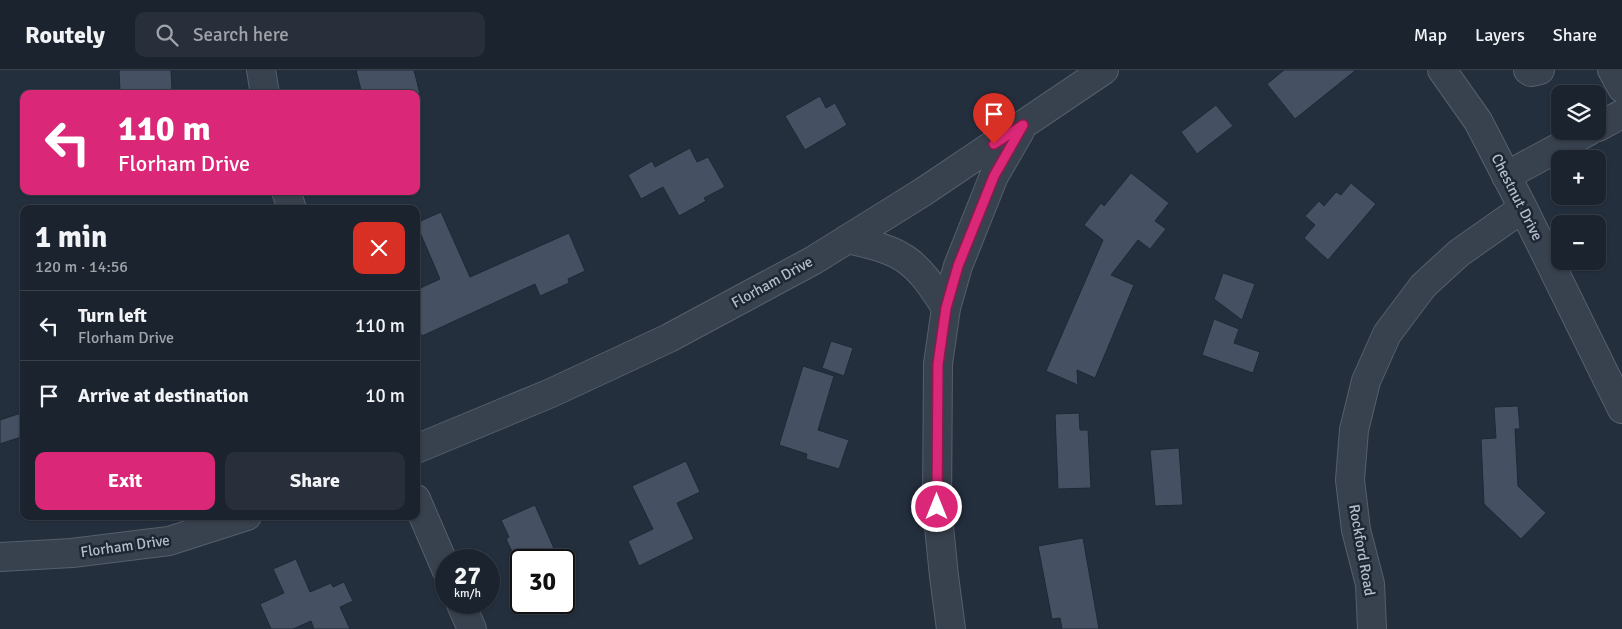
<!DOCTYPE html>
<html lang="en">
<head>
<meta charset="utf-8">
<style>
	:root { --surface:#1b232e; --page:#282f3a; --text:#f1f3f6; --muted:#a0a4aa; --line:#39404a; --accent:#db2777 }
	body { margin:0; font-family:Signika,sans-serif; background:var(--page); color:var(--text); height:100vh; display:flex; flex-direction:column; font-size:19px; white-space:nowrap }
	* { box-sizing:border-box; margin:0 }
	p { font-size:16px; color:var(--muted) }
	.icon { flex:none; width:28px; height:28px; fill:none; stroke:currentColor; stroke-width:2; stroke-linecap:round; stroke-linejoin:round }
	.map { position:relative; flex:1; overflow:hidden }
	.panel { position:absolute; left:20px; top:135px; width:400px; height:315px; display:flex; flex-direction:column; background:var(--surface); border-radius:10px; box-shadow:0 1px 4px #0004,0 0 0 1px var(--line) }
	.panel>* { flex:none }
	.hud { position:absolute; left:20px; top:20px; width:400px; height:105px; border-radius:10px; box-shadow:0 1px 4px #0004,0 0 0 1px var(--line); background:#db2777; color:#fff; overflow:hidden }
	.controls { position:absolute; left:1551px; top:15px; display:grid; gap:10px }
	.controls a { display:grid; place-items:center; width:55px; height:55px; border-radius:10px; background:var(--surface); box-shadow:0 1px 4px #0004,0 0 0 1px var(--line); font-size:25px }
	.speed { position:absolute; left:435px; top:479px; display:flex; gap:10px; font-size:25px; font-weight:700; text-align:center }
	.speed>* { display:grid; place-content:center; width:65px; height:65px; border-radius:50%; background:var(--surface); box-shadow:0 1px 4px #0004,0 0 0 1px var(--line); line-height:1 }
	.speed small { font-size:12px; font-weight:400 }
	.speed .limit { border:2px solid #111; border-radius:8px; background:#fff; color:#111 }
	.pin { position:absolute; display:grid; place-items:center; width:42px; height:42px; color:#fff; margin:-51px -21px; border-radius:50% 50% 50% 0; rotate:-45deg; box-shadow:0 0 5px #0007 }
	.pin .icon { rotate:45deg }
	.me { position:absolute; width:55px; margin:-28px; rotate:0deg; stroke-linejoin:round; filter:drop-shadow(0 0 4px #0008) }
	.turn { display:flex; align-items:center; gap:18px; height:105px; padding:0 15px; font-size:22px }
	.turn .icon { width:65px; height:65px; stroke-width:2.5 }
	.turn b { display:block; font-size:35px; line-height:42px }
	.round { display:grid; place-items:center; flex:none; width:52px; height:52px; border-radius:10px; background:var(--page) }
	.headline { display:flex; align-items:center; justify-content:space-between; height:85px; padding:0 15px }
	h1 { font-size:30px; font-weight:800; line-height:38px }
	.primary-button { display:flex; gap:10px; margin-top:auto; padding:10px 15px }
	.primary-button a { flex:1; height:58px; border-radius:10px; background:var(--accent); color:#fff; font-size:20px; font-weight:800; line-height:58px; text-align:center }
	.primary-button a+a { background:var(--page); color:var(--text) }
	ul { padding:0; list-style:none }
	li { display:flex; align-items:center; gap:15px; height:70px; padding:0 15px; border-top:1px solid var(--line) }
	li div { flex:1 }
	li b { display:block; font-size:19px }
	li em { font-style:normal }
	header { display:flex; align-items:center; gap:30px; box-sizing:border-box; height:70px; padding:0 25px; background:var(--surface); border-bottom:1px solid var(--line) }
	header strong { font-size:24px }
	nav { display:flex; gap:28px; margin-inline-start:auto; font-size:18px }
	.search { width:350px; height:45px; background:var(--page); display:flex; align-items:center; gap:12px; box-sizing:border-box; padding:0 18px; border-radius:10px; color:var(--muted); font-size:19px }
	.map>svg:first-child { display:block }
	.building { fill:#455162; stroke:#1f2835 }
	.lines { fill:none; stroke-linecap:round; stroke-linejoin:round }
	.minor-casing { stroke:#565f6c; stroke-width:30 }
	.minor { stroke:#38414e; stroke-width:28 }
	.route-casing { stroke:#8e194d; stroke-width:12 }
	.route { stroke:#db2777; stroke-width:9 }
	.labels { text-anchor:middle; dominant-baseline:central; stroke-width:5; stroke-linejoin:round; paint-order:stroke }
	.street-label { font-size:15px; fill:#b4bcc9; stroke:#1d2633 }
</style>
</head>
<body>
<header>
<strong>Routely</strong>
<div class="search"><svg class="icon" aria-label="search" viewBox="0 0 24 24"><circle cx="10" cy="10" r="6"/><path d="M15 15l6 6"/></svg>Search here</div>
<nav><a>Map</a><a>Layers</a><a>Share</a></nav>
</header>
<div class="map">
<svg width="1622" height="559" viewBox="0 0 1622 559">
	<rect width="100%" height="100%" fill="#242f3e"/>
	<path class="building" d="M 119,0 L 171,0 L 172,20 L 120,22 Z
		M 356,0 L 414,0 L 420,24 L 362,24 Z
		M 1284,0 L 1356,0 L 1295,49 L 1267,14 Z
		M 820,26 L 826,38 L 835,33 L 847,55 L 805,80 L 785,46 Z
		M 1216,35 L 1233,56 L 1197,84 L 1181,62 Z
		M 690,78 L 697,92 L 708,87 L 725,117 L 704,128 L 706,131 L 679,146 L 663,117 L 641,129 L 628,105 L 652,91 L 655,97 Z
		M 1131,103 L 1169,133 L 1155,151 L 1166,159 L 1150,179 L 1138,170 L 1111,205 L 1134,215 L 1095,308 L 1077,300 L 1078,315 L 1046,301 L 1103,170 L 1084,155 L 1101,133 L 1104,136 Z
		M 1351,113 L 1376,134 L 1328,190 L 1304,168 L 1315,155 L 1305,146 L 1319,131 L 1324,136 L 1336,122 L 1341,125 Z
		M 441,142 L 470,207 L 569,163 L 585,201 L 568,209 L 569,213 L 540,226 L 535,214 L 422,266 L 416,255 L 416,220 L 440,209 L 416,153 Z
		M 1223,203 L 1255,214 L 1242,250 L 1214,229 Z
		M 1214,249 L 1239,259 L 1234,273 L 1260,282 L 1253,303 L 1202,285 Z
		M 831,271 L 853,278 L 844,306 L 822,298 Z
		M 803,296 L 834,306 L 818,360 L 849,370 L 839,399 L 806,389 L 807,384 L 779,375 Z
		M 1518,336 L 1520,359 L 1515,359 L 1518,416 L 1546,443 L 1521,469 L 1484,434 L 1481,369 L 1496,368 L 1494,337 Z
		M 24,342 L 24,366 L 0,374 L 0,350 Z
		M 1079,343 L 1080,360 L 1088,360 L 1091,418 L 1058,419 L 1055,344 Z
		M 1179,378 L 1183,435 L 1155,436 L 1150,380 Z
		M 686,391 L 700,422 L 677,433 L 694,469 L 639,496 L 628,471 L 653,459 L 632,416 Z
		M 535,435 L 559,490 L 516,490 L 506,469 L 509,467 L 501,450 Z
		M 1083,468 L 1099,559 L 1062,559 L 1060,548 L 1052,549 L 1038,476 Z
		M 296,489 L 310,522 L 331,513 L 333,517 L 344,512 L 353,531 L 340,537 L 350,559 L 314,559 L 311,551 L 293,559 L 271,559 L 260,534 L 284,523 L 273,499 Z"/>
	<g class="lines">
		<g class="minor-casing">
			<path id="minor" d="M 261,0 L 265,24
				M 1442,0 L 1478,51 L 1523,138 L 1622,339
				M 1528,0 L 1531,2 L 1540,0
				M 1612,0 L 1622,18
				M 1598,57 L 1622,44
				M 1506,106 L 1589,61
				M 286,121 L 292,139
				M 847,169 C 904,181 915,189 946,238
				M 416,379 L 551,323 L 669,268 L 814,190 L 923,122 L 1104,0
				M 416,429 L 446,499
				M 0,487 L 72,483 L 169,471 L 247,446
				M 460,532 L 472,559
				M 951,559 L 944,506 L 937,437 L 938,294 L 946,238 L 958,196 L 994,106 L 1020,61
				M 1372,559 L 1370,514 L 1356,460 L 1350,410 L 1354,360 L 1366,311 L 1387,264 L 1423,216 L 1459,183 L 1523,138"/>
		</g>
		<use href="#minor" class="minor"/>
	</g>
	<g class="lines">
		<g class="route-casing">
			<path id="route" d="M 937,437 L 938,294 L 946,238 L 958,196 L 994,106 L 1023,55 L 994,74"/>
		</g>
		<use href="#route" class="route"/>
	</g>
	<g class="labels">
		<g class="street-label">
			<text transform="translate(1517 127) rotate(63)">Chestnut Drive</text>
			<text transform="translate(772 212) rotate(-29)">Florham Drive</text>
			<text transform="translate(125 476) rotate(-8)">Florham Drive</text>
			<text transform="translate(1362 480) rotate(80)">Rockford Road</text>
		</g>
	</g>
</svg>
<div class="controls">
<a><svg class="icon" aria-label="layers" viewBox="0 0 24 24"><path d="M12 4l9 5-9 5-9-5zM3 14l9 5 9-5"/></svg></a>
<a>+</a>
<a>−</a>
</div>
<div class="speed"><div>27<small>km/h</small></div><div class="limit">30</div></div>
<div class="pin" style="left:994px;top:74px;background:#d93025"><svg class="icon" aria-label="arrive" viewBox="0 0 24 24"><path d="M6 21V4h12l-3 4 3 4H6"/></svg></div>
<svg class="me" style="left:937px;top:437px" viewBox="-20 -20 40 40"><circle r="17" fill="#db2777" stroke="#fff" stroke-width="3"/><path d="M0-11L8 9 0 5-8 9z" fill="#fff"/></svg>
<div class="hud">
<div class="turn"><svg class="icon" aria-label="left" viewBox="0 0 24 24"><path d="M17 20v-9H6M10 6l-5 5 5 5"/></svg><div><b>110 m</b>Florham Drive</div></div>
</div>
<section class="panel">
<div class="headline"><div><h1>1 min</h1><p>120 m · 14:56</p></div><a class="round" style="background:#d93025;color:#fff"><svg class="icon" aria-label="close" viewBox="0 0 24 24"><path d="M6 6l12 12M18 6L6 18"/></svg></a></div>
<ul>
<li><svg class="icon" aria-label="left" viewBox="0 0 24 24"><path d="M17 20v-9H6M10 6l-5 5 5 5"/></svg><div><b>Turn left</b><p>Florham Drive</p></div><em>110 m</em></li>
<li><svg class="icon" aria-label="arrive" viewBox="0 0 24 24"><path d="M6 21V4h12l-3 4 3 4H6"/></svg><div><b>Arrive at destination</b></div><em>10 m</em></li>
</ul>
<div class="primary-button"><a>Exit</a><a>Share</a></div>
</section>
</div>
</body>
</html>
